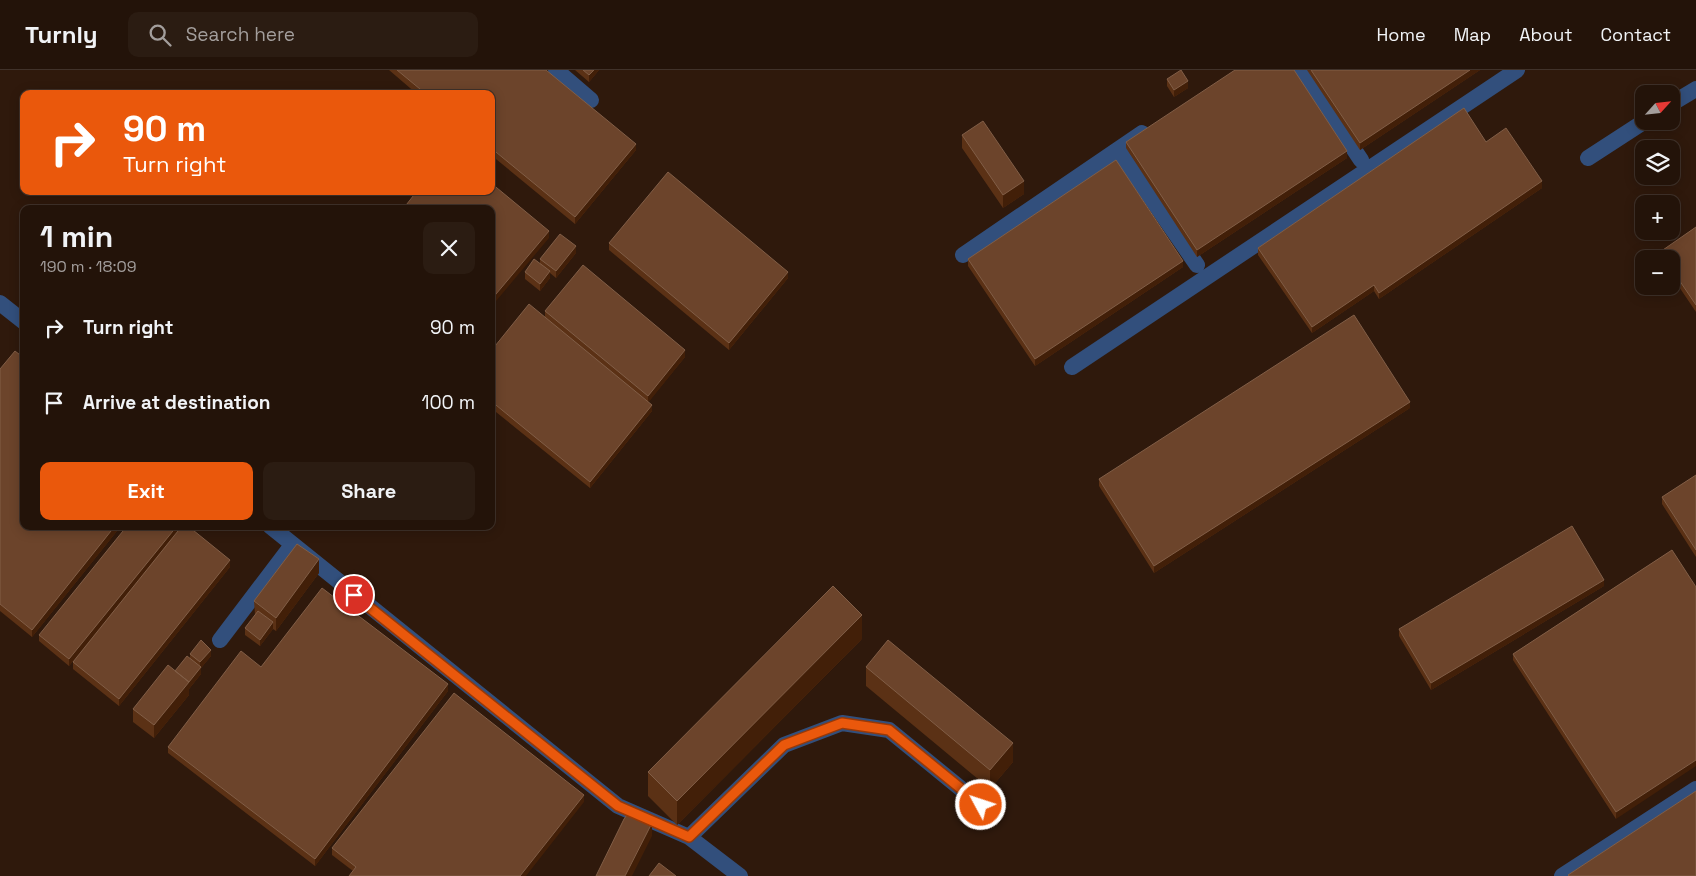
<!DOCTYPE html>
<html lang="en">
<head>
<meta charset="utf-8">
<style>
	:root { --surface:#231309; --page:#2b1c12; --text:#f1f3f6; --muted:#a39e9c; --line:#40322a; --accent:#ea580c }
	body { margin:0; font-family:"Space Grotesk",sans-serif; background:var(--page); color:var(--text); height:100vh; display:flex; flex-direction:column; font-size:19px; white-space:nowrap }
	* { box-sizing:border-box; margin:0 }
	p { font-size:16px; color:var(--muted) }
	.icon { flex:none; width:28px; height:28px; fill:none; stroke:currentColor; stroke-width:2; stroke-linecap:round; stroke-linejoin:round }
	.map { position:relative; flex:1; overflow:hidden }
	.side { position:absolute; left:20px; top:135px; width:475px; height:325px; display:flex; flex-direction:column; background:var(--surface); border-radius:10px; box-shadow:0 2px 12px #0003,0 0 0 1px var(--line) }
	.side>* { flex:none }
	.guide { position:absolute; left:20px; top:20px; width:475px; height:105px; border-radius:10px; box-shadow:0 2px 12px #0003,0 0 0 1px var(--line); background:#ea580c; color:#fff; overflow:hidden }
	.needle { width:32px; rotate:63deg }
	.controls { position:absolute; left:1635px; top:15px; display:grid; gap:10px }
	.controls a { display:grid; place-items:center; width:45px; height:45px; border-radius:10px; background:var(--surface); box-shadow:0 2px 12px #0003,0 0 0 1px var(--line); font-size:25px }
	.pin { position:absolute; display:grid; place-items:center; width:42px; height:42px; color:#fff; margin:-21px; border:2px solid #fff; border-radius:50%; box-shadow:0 1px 5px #0007 }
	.me { position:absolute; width:55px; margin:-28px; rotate:310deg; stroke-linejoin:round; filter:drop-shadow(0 0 4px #0008) }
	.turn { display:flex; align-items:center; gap:18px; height:105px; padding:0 20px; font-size:22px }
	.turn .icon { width:65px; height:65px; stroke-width:2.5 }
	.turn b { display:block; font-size:35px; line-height:42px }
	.round { display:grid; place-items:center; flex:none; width:52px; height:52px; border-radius:10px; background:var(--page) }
	.overview { display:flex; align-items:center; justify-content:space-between; height:85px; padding:0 20px }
	h1 { font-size:30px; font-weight:700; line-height:38px }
	.primary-button { display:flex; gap:10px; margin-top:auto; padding:10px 20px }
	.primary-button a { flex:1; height:58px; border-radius:10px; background:var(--accent); color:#fff; font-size:20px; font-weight:700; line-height:58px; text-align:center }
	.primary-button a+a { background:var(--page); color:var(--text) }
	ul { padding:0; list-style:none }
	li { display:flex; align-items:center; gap:15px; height:75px; padding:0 20px }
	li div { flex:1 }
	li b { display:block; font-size:19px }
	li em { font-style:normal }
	header { display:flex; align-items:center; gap:30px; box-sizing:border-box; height:70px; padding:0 25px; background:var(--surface); border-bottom:1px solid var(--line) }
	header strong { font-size:24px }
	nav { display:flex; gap:28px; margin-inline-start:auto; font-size:18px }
	.search { width:350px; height:45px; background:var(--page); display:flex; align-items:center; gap:12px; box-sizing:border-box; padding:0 18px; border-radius:10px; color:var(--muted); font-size:19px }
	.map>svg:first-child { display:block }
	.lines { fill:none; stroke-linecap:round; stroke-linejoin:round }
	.lane { stroke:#324f7c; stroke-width:16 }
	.wall { fill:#5b3115 }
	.shaded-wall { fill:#421f08 }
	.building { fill:#6c442b; stroke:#815e47 }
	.route-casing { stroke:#983908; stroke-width:12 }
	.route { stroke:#ea580c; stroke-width:9 }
</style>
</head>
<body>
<header>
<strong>Turnly</strong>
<div class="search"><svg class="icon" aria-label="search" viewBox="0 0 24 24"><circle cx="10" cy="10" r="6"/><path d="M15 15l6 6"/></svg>Search here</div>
<nav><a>Home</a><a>Map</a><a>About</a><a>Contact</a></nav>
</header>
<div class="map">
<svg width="1696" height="806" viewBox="0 0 1696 806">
	<rect width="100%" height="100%" fill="#2f190c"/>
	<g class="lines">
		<path class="lane" d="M 556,0 L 591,30
			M 1301,0 L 1361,90
			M 1671,34 L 1696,19
			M 1118,80 L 1197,195
			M 1588,88 L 1645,51
			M 963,185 L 1142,63
			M 0,233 L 24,252
			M 1072,297 L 1517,0
			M 270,456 L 618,736 L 689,767 L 784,675 L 842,653 L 889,660 L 981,735
			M 220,570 L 292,475
			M 689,767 L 740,806
			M 1562,806 L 1696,719"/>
	</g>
	<path class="wall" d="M 389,0 L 546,0 L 636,80 L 575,154 L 491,85 L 491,24 L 417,24 Z
		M 575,0 L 599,0 L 589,12 Z
		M 1307,0 L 1480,0 L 1360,80 Z
		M 1167,9 L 1188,18 L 1174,27 L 1167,16 Z
		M 962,65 L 1024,124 L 1003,138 L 962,78 Z
		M 1126,72 L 1347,88 L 1197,187 L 1126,78 Z
		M 1486,72 L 1542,118 L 1379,229 L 1374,221 L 1312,263 L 1258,185 L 1258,178 Z
		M 1696,157 L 1696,242 L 1671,205 L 1671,189 L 1660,189 L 1660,182 Z
		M 609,173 L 788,208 L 729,280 L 609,180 Z
		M 576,183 L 556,208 L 550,203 L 550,208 L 540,221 L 525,209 L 525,202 L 540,194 L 540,189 Z
		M 968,189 L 1183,197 L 1035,296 L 968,196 Z
		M 545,241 L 685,287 L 648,332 L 652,341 L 590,418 L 491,338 L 491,281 L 545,247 Z
		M 0,299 L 24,456 L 121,456 L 32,567 L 0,541 Z
		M 1410,338 L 1154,503 L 1099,416 L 1099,409 Z
		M 1696,405 L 1696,487 L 1662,434 L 1662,427 Z
		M 181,456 L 181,457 L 230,497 L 119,636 L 73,599 L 73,592 L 147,500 L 69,596 L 39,571 L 39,565 Z
		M 1672,480 L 1616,749 L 1513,590 L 1513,584 Z
		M 319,503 L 276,561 L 273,559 L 260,576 L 245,565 L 245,558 L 255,545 L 254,531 Z
		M 1604,516 L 1431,620 L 1399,566 L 1399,559 Z
		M 862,569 L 677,755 L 648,726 L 648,702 Z
		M 190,584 L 211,586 L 201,598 L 201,604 L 189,619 L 189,625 L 154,668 L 133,652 L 133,639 L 175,601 L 190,588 Z
		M 261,597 L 448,621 L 315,796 L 168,683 L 168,677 Z
		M 866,597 L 1013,692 L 990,719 L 866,616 Z
		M 584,732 L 353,801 L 332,785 L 332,778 Z"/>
	<path class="shaded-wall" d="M 594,0 L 599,0 L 589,12 L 589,5 Z
		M 1470,0 L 1480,0 L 1360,80 L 1360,73 Z
		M 1188,11 L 1188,18 L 1174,27 L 1174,20 Z
		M 636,74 L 636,80 L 575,154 L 575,147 Z
		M 1347,81 L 1347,88 L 1197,187 L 1197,180 Z
		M 1024,111 L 1024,124 L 1003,138 L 1003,125 Z
		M 1542,111 L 1542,118 L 1379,229 L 1379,223 Z
		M 549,161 L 549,168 L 491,237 L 491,230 Z
		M 576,176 L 576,183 L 556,208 L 556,201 Z
		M 1183,191 L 1183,197 L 1035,296 L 1035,289 Z
		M 550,201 L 550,208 L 540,221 L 540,214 Z
		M 788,202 L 788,208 L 729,280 L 729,273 Z
		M 1374,215 L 1374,221 L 1312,263 L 1312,257 Z
		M 685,280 L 685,287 L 648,333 L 648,326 Z
		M 1410,332 L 1410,338 L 1154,503 L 1154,496 Z
		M 652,335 L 652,341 L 590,418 L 590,412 Z
		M 115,456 L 121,456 L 32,567 L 32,560 Z
		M 177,456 L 181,456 L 181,458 L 69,596 L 69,589 Z
		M 319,489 L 319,503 L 276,561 L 276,548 Z
		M 230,490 L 230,497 L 119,636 L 119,629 Z
		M 1604,510 L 1604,516 L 1431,620 L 1431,613 Z
		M 862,545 L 862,569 L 677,755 L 677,731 Z
		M 273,552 L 273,559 L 260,576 L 260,570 Z
		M 211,580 L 211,586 L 201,598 L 201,604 L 189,619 L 189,625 L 154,668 L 154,655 L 200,598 L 200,592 Z
		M 448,614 L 448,621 L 315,796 L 315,789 Z
		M 1013,673 L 1013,692 L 990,719 L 990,700 Z
		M 1696,690 L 1696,696 L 1616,749 L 1616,742 Z
		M 584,725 L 584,732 L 526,806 L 520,806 Z
		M 652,753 L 652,766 L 632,806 L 625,806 Z"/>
	<path class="building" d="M 397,0 L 546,0 L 636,74 L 575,147 L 491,78 L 491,24 L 426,24 Z
		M 583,0 L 594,0 L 589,5 Z
		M 1181,0 L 1188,11 L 1174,20 L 1167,9 Z
		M 1235,0 L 1294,0 L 1347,81 L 1197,180 L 1126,72 Z
		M 1311,0 L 1470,0 L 1360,73 Z
		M 1464,38 L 1486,72 L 1506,58 L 1542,111 L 1379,223 L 1374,215 L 1312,257 L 1258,178 Z
		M 983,51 L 1024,111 L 1003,125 L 962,65 Z
		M 1116,90 L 1183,191 L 1035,289 L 968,189 Z
		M 668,102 L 788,202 L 729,273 L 609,173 Z
		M 491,113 L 549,161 L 491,230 L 491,139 L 403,139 L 417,121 L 491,121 Z
		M 1696,157 L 1696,235 L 1671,198 L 1671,189 L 1665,189 L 1660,182 Z
		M 560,164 L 576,176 L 556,201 L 540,189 Z
		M 534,189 L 550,201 L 540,214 L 525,202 Z
		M 583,195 L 685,280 L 648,326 L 545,241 Z
		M 529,234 L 652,335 L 590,412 L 491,331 L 491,281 Z
		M 1354,245 L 1410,332 L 1154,496 L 1099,409 Z
		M 15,281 L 24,288 L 24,456 L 115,456 L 32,560 L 0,534 L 0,299 Z
		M 1696,405 L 1696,480 L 1662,427 Z
		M 127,456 L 177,456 L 69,589 L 39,565 Z
		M 182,456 L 188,456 L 230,490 L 119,629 L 73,592 Z
		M 1572,456 L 1604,510 L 1431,613 L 1399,559 Z
		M 297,474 L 319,489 L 276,548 L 254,531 Z
		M 1672,480 L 1696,517 L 1696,690 L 1616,742 L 1513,584 Z
		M 833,516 L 862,545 L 677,731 L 648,702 Z
		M 322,518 L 448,614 L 315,789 L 168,677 L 241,581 L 261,597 Z
		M 258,541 L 273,552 L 260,570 L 245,558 Z
		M 201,570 L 211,580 L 200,592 L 190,584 Z
		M 888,570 L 1013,673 L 990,700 L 866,597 Z
		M 187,586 L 201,597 L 189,612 L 175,601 Z
		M 168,595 L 189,612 L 154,655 L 133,639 Z
		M 454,623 L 584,725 L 520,806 L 349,806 L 356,797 L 332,778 Z
		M 1696,721 L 1696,806 L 1569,806 L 1568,805 Z
		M 632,738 L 652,753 L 625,806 L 596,806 L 624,749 Z
		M 659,793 L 676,806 L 649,806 Z"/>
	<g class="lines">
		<g class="route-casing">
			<path id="route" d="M 354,525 L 618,736 L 689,767 L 784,675 L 842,653 L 889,660 L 981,735"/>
		</g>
		<use href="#route" class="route"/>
	</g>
</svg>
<div class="controls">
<a><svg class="needle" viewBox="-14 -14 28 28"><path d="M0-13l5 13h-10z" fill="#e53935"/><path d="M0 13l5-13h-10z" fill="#a39e9c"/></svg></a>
<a><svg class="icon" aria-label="layers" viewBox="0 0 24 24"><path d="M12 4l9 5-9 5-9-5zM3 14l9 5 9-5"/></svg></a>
<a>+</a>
<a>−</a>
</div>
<div class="pin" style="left:354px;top:525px;background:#d93025"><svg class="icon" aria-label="arrive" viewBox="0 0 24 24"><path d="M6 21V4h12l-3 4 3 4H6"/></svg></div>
<svg class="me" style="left:981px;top:735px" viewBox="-20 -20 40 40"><circle r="17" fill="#ea580c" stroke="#fff" stroke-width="3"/><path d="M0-11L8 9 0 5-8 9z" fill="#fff"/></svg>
<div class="guide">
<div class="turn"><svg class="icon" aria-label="right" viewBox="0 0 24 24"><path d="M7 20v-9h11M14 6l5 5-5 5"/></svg><div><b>90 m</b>Turn right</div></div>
</div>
<section class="side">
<div class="overview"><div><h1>1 min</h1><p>190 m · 18:09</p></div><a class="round"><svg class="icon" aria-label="close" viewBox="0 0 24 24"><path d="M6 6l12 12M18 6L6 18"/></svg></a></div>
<ul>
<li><svg class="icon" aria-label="right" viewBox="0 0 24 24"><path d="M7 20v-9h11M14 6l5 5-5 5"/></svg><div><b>Turn right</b></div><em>90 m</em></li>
<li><svg class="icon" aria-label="arrive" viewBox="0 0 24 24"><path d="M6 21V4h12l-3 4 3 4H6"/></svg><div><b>Arrive at destination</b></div><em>100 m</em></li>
</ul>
<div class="primary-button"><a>Exit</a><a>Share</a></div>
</section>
</div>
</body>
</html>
